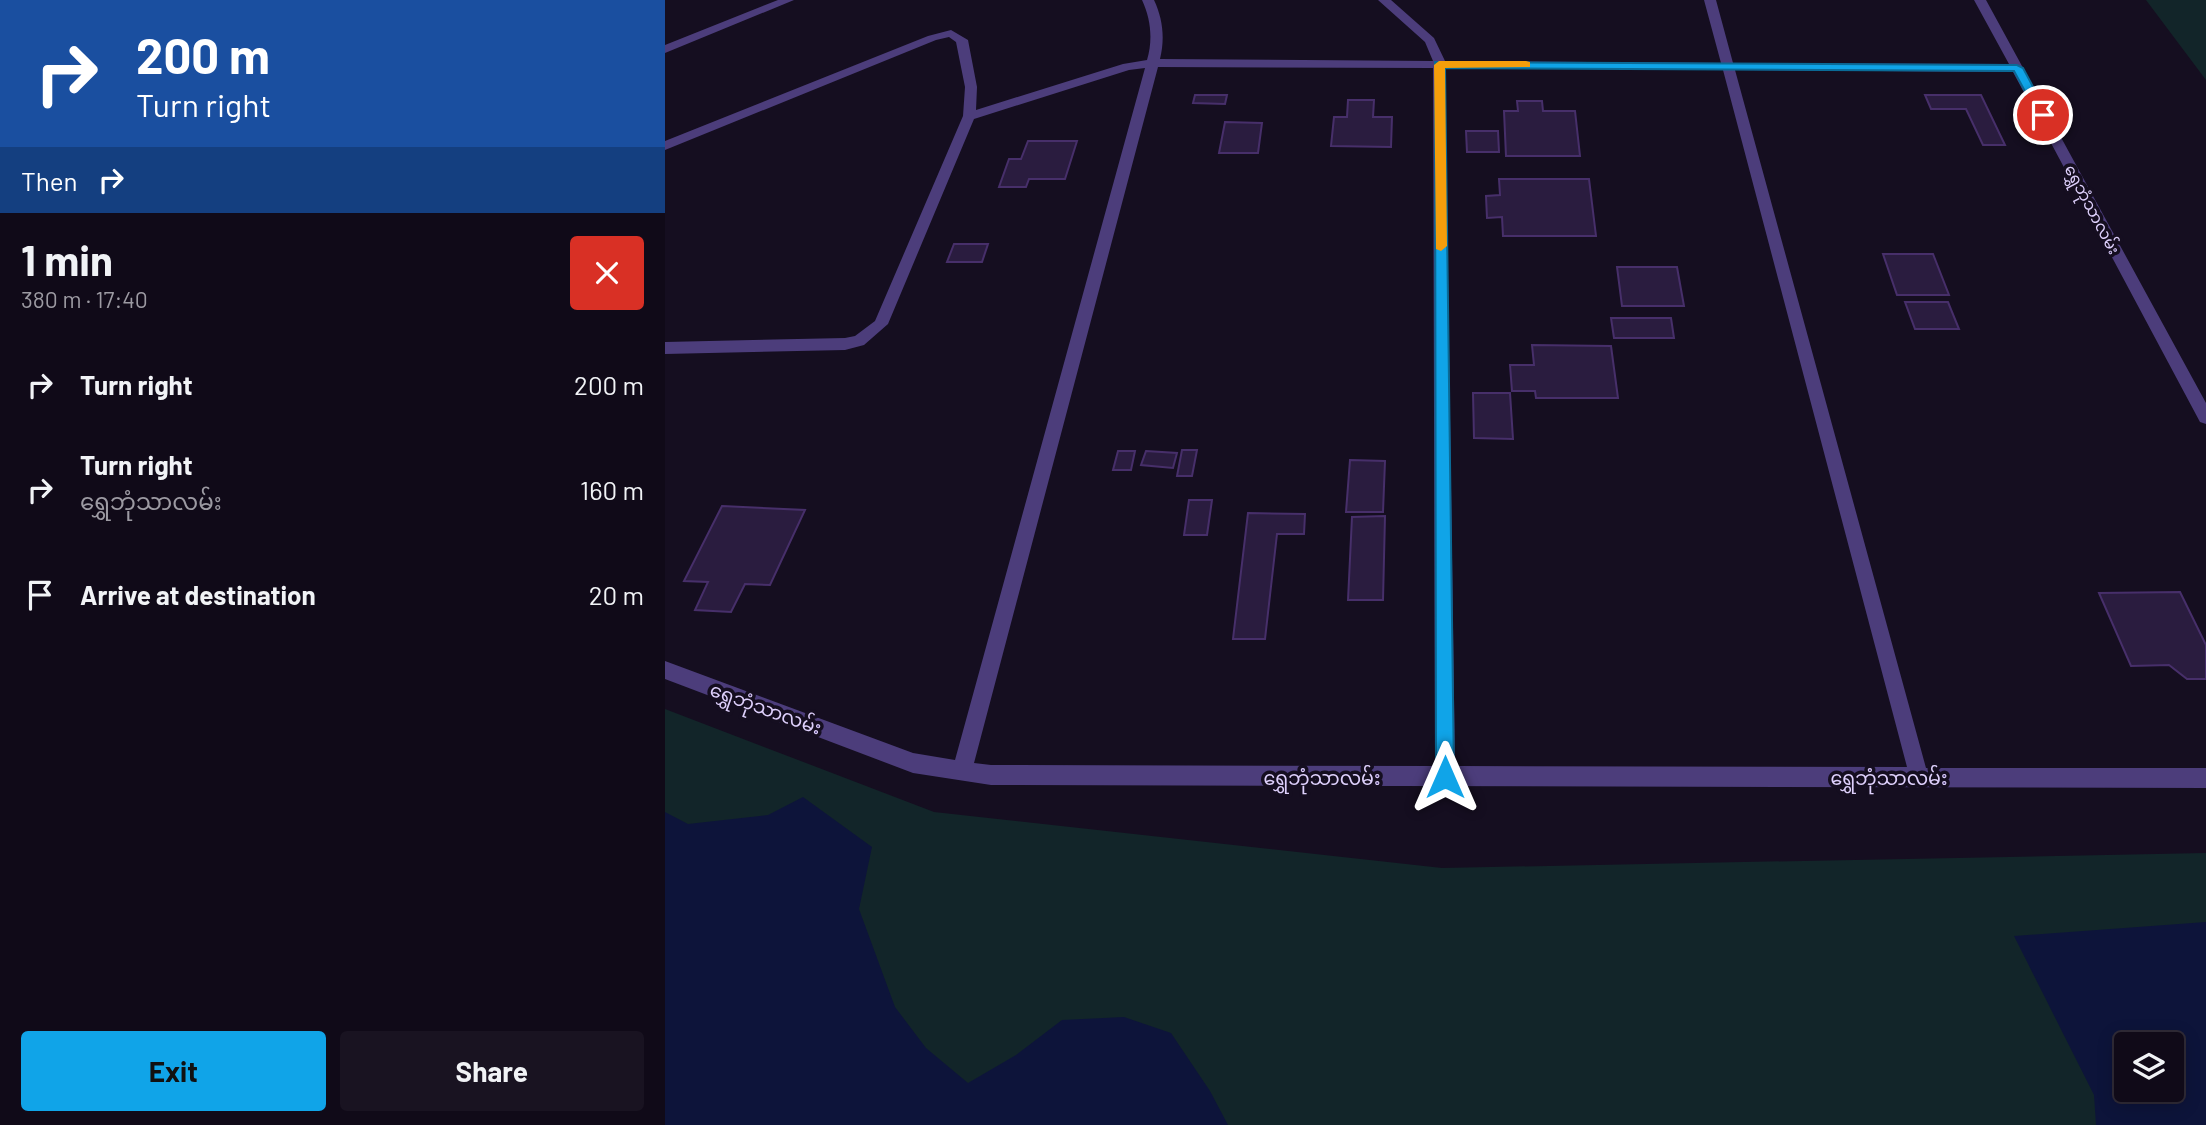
<!DOCTYPE html>
<html lang="en">
<head>
<meta charset="utf-8">
<style>
	:root { --surface:#100a18; --page:#191321; --text:#f1f3f6; --muted:#9c9aa2; --line:#302b37; --accent:#10a4e8 }
	body { margin:0; font-family:Barlow,"Noto Sans Myanmar",sans-serif; background:var(--page); color:var(--text); height:100vh; display:flex; flex-direction:column; font-size:26px; white-space:nowrap }
	* { box-sizing:border-box; margin:0 }
	p { font-size:23px; color:var(--muted) }
	.icon { flex:none; width:38px; height:38px; fill:none; stroke:currentColor; stroke-width:2; stroke-linecap:round; stroke-linejoin:round }
	.map { position:relative; flex:1; overflow:hidden }
	.panel { display:flex; flex-direction:column; background:var(--surface); width:665px }
	.panel>* { flex:none }
	.guide { background:#1a4fa0; color:#fff; overflow:hidden }
	.tools { position:absolute; left:1449px; top:1032px; display:grid; gap:14px }
	.tools a { display:grid; place-items:center; width:70px; height:70px; border-radius:7px; background:var(--surface); box-shadow:0 4px 18px #0003,0 0 0 2px var(--line); font-size:35px }
	.pin { position:absolute; display:grid; place-items:center; width:60px; height:60px; color:#fff; margin:-30px; border:4px solid #fff; border-radius:50%; box-shadow:0 2px 7px #0007 }
	.me { position:absolute; width:77px; margin:-38px; rotate:0deg; stroke-linejoin:round; filter:drop-shadow(0 0 5px #0008) }
	.turn { display:flex; align-items:center; gap:24px; height:147px; padding:0 21px; font-size:32px }
	.turn .icon { width:91px; height:91px; stroke-width:2.5 }
	.turn b { display:block; font-size:49px; line-height:60px }
	.then { display:flex; align-items:center; height:66px; padding:0 21px; background:#0003; gap:14px; font-size:26px }
	.round { display:grid; place-items:center; flex:none; width:74px; height:74px; border-radius:7px; background:var(--page) }
	.headline { display:flex; align-items:center; justify-content:space-between; height:119px; padding:0 21px }
	h1 { font-size:42px; font-weight:700; line-height:52px }
	.cta { display:flex; gap:14px; margin-top:auto; padding:14px 21px }
	.cta a { flex:1; height:80px; border-radius:7px; background:var(--accent); color:#111; font-size:28px; font-weight:700; line-height:80px; text-align:center }
	.cta a+a { background:var(--page); color:var(--text) }
	ul { padding:0; list-style:none }
	li { display:flex; align-items:center; gap:21px; height:105px; padding:0 21px }
	li div { flex:1 }
	li b { display:block; font-size:26px }
	li em { font-style:normal }
	main { display:flex; flex:1; min-height:0 }
	.map>svg:first-child { display:block }
	.green { fill:#122529; fill-rule:evenodd }
	.water { fill:#0d143a; fill-rule:evenodd }
	.building { fill:#2a1c3f; stroke:#472f6a; stroke-width:2 }
	.lines { fill:none; stroke-linecap:round; stroke-linejoin:round }
	.minor { fill:#4c3d7b; fill-rule:evenodd }
	.route { fill:#10a4e8; stroke:#0a6b97; stroke-width:2 }
	.slow { fill:#f59e0b }
	.labels { text-anchor:middle; dominant-baseline:central; stroke-width:7; stroke-linejoin:round; paint-order:stroke }
	.far-street-label { font-size:16px; fill:#ded0fc; stroke:#150e20 }
	.street-label { font-size:19px; fill:#ded0fc; stroke:#150e20 }
</style>
</head>
<body>
<main>
<section class="panel">
<div class="guide">
<div class="turn"><svg class="icon" aria-label="right" viewBox="0 0 24 24"><path d="M7 20v-9h11M14 6l5 5-5 5"/></svg><div><b>200 m</b>Turn right</div></div>
<div class="then">Then<svg class="icon" aria-label="right" viewBox="0 0 24 24"><path d="M7 20v-9h11M14 6l5 5-5 5"/></svg></div>
</div>
<div class="headline"><div><h1>1 min</h1><p>380 m · 17:40</p></div><a class="round" style="background:#d93025;color:#fff"><svg class="icon" aria-label="close" viewBox="0 0 24 24"><path d="M6 6l12 12M18 6L6 18"/></svg></a></div>
<ul>
<li><svg class="icon" aria-label="right" viewBox="0 0 24 24"><path d="M7 20v-9h11M14 6l5 5-5 5"/></svg><div><b>Turn right</b></div><em>200 m</em></li>
<li><svg class="icon" aria-label="right" viewBox="0 0 24 24"><path d="M7 20v-9h11M14 6l5 5-5 5"/></svg><div><b>Turn right</b><p>ရွှေဘုံသာလမ်း</p></div><em>160 m</em></li>
<li><svg class="icon" aria-label="arrive" viewBox="0 0 24 24"><path d="M6 21V4h12l-3 4 3 4H6"/></svg><div><b>Arrive at destination</b></div><em>20 m</em></li>
</ul>
<div class="cta"><a>Exit</a><a>Share</a></div>
</section>
<div class="map">
<svg width="1541" height="1125" viewBox="0 0 1541 1125">
	<rect width="100%" height="100%" fill="#150e20"/>
	<path class="green" d="M 1481,0 L 1541,0 L 1541,80 Z
		M 0,709 L 269,812 L 777,868 L 1541,853 L 1541,1125 L 0,1125 ZM 1461,1045 L 1507,1045 L 1507,1090 L 1461,1090 Z"/>
	<path class="water" d="M 138,797 L 207,847 L 194,909 L 230,1007 L 261,1048 L 303,1083 L 351,1055 L 397,1020 L 459,1017 L 506,1033 L 545,1091 L 563,1125 L 0,1125 L 0,812 L 23,824 L 103,815 Z
		M 1541,922 L 1541,1125 L 1431,1125 L 1429,1095 L 1349,936 ZM 1461,1045 L 1507,1045 L 1507,1090 L 1461,1090 Z"/>
	<path class="building" d="M 530,95 L 562,95 L 560,104 L 528,103 Z
		M 1260,95 L 1316,95 L 1340,145 L 1318,145 L 1301,109 L 1266,109 Z
		M 683,100 L 709,100 L 708,117 L 727,117 L 726,147 L 666,146 L 669,117 L 682,117 Z
		M 852,101 L 877,101 L 878,111 L 910,111 L 915,156 L 841,156 L 839,111 L 853,111 Z
		M 560,122 L 597,123 L 593,153 L 554,153 Z
		M 801,131 L 833,131 L 834,152 L 802,152 Z
		M 363,141 L 412,141 L 400,179 L 364,179 L 361,187 L 334,187 L 344,159 L 356,159 Z
		M 834,179 L 924,179 L 931,236 L 838,236 L 837,217 L 822,218 L 821,196 L 835,195 Z
		M 289,244 L 323,244 L 317,262 L 282,262 Z
		M 1218,254 L 1268,254 L 1284,295 L 1232,295 Z
		M 952,267 L 1012,267 L 1019,306 L 957,306 Z
		M 1240,302 L 1283,302 L 1294,329 L 1250,329 Z
		M 946,318 L 1006,318 L 1009,338 L 949,338 Z
		M 867,345 L 946,346 L 953,398 L 871,398 L 870,391 L 847,391 L 845,365 L 869,365 Z
		M 808,393 L 845,393 L 848,439 L 809,438 Z
		M 517,450 L 532,450 L 527,476 L 512,476 Z
		M 453,451 L 470,451 L 466,470 L 448,470 Z
		M 481,451 L 512,453 L 508,468 L 476,465 Z
		M 685,460 L 720,461 L 718,512 L 681,512 Z
		M 524,500 L 547,500 L 542,535 L 519,535 Z
		M 57,506 L 140,510 L 105,585 L 80,584 L 66,612 L 30,610 L 43,582 L 19,581 Z
		M 583,513 L 640,514 L 639,534 L 612,534 L 600,639 L 568,639 Z
		M 720,516 L 718,600 L 683,600 L 687,517 Z
		M 1515,592 L 1541,645 L 1541,679 L 1522,679 L 1504,665 L 1466,666 L 1434,593 Z"/>
	<g class="lines">
		<path class="minor" d="M 113,0 L 129,0 L 0,53 L 0,45 Z
			M 477,0 L 489,0 C 498,19 500,39 495,59 L 768,61 L 760,42 L 713,0 L 726,0 L 769,38 L 780,61 L 1056,63 L 1039,0 L 1051,0 L 1068,63 L 1344,64 L 1309,0 L 1321,0 L 1541,403 L 1541,424 L 1535,422 L 1348,72 L 1070,70 L 1261,768 L 1541,768 L 1541,788 L 326,785 L 248,773 L 0,679 L 0,661 L 248,753 L 290,760 L 480,68 L 464,70 L 309,119 L 223,324 L 199,345 L 180,350 L 0,354 L 0,342 L 180,338 L 190,336 L 210,321 L 298,116 L 300,87 L 291,42 L 284,37 L 271,40 L 0,150 L 0,141 L 263,36 L 286,30 L 303,40 L 312,87 L 311,110 L 458,64 L 482,60 C 488,40 486,19 477,0 ZM 493,67 L 768,68 L 770,766 L 326,765 L 309,763 ZM 780,68 L 1058,70 L 1242,767 L 790,766 Z"/>
	</g>
	<path class="route" d="M 770,62 L 1352,65 L 1358,68 L 1383,115 L 1374,117 L 1349,71 L 780,68 L 789,777 L 787,783 L 780,786 L 774,783 L 771,777 Z"/>
	<path class="slow" d="M 861,61 L 865,62 L 865,67 L 780,68 L 782,246 L 776,251 L 771,249 L 769,65 L 774,61 Z"/>
	<g class="labels">
		<g class="far-street-label">
			<text transform="translate(1428 209) rotate(62)">ရွှေဘုံသာလမ်း</text>
		</g>
		<g class="street-label">
			<text transform="translate(101 708) rotate(20)">ရွှေဘုံသာလမ်း</text>
			<text x="657" y="777">ရွှေဘုံသာလမ်း</text>
			<text x="1224" y="777">ရွှေဘုံသာလမ်း</text>
		</g>
	</g>
</svg>
<div class="tools">
<a><svg class="icon" aria-label="layers" viewBox="0 0 24 24"><path d="M12 4l9 5-9 5-9-5zM3 14l9 5 9-5"/></svg></a>
</div>
<div class="pin" style="left:1378px;top:115px;background:#d93025"><svg class="icon" aria-label="arrive" viewBox="0 0 24 24"><path d="M6 21V4h12l-3 4 3 4H6"/></svg></div>
<svg class="me" style="left:780px;top:777px" viewBox="-20 -20 40 40"><path d="M0-17L14 15 0 8-14 15z" fill="#10a4e8" stroke="#fff" stroke-width="4"/></svg>
</div>
</main>
</body>
</html>
